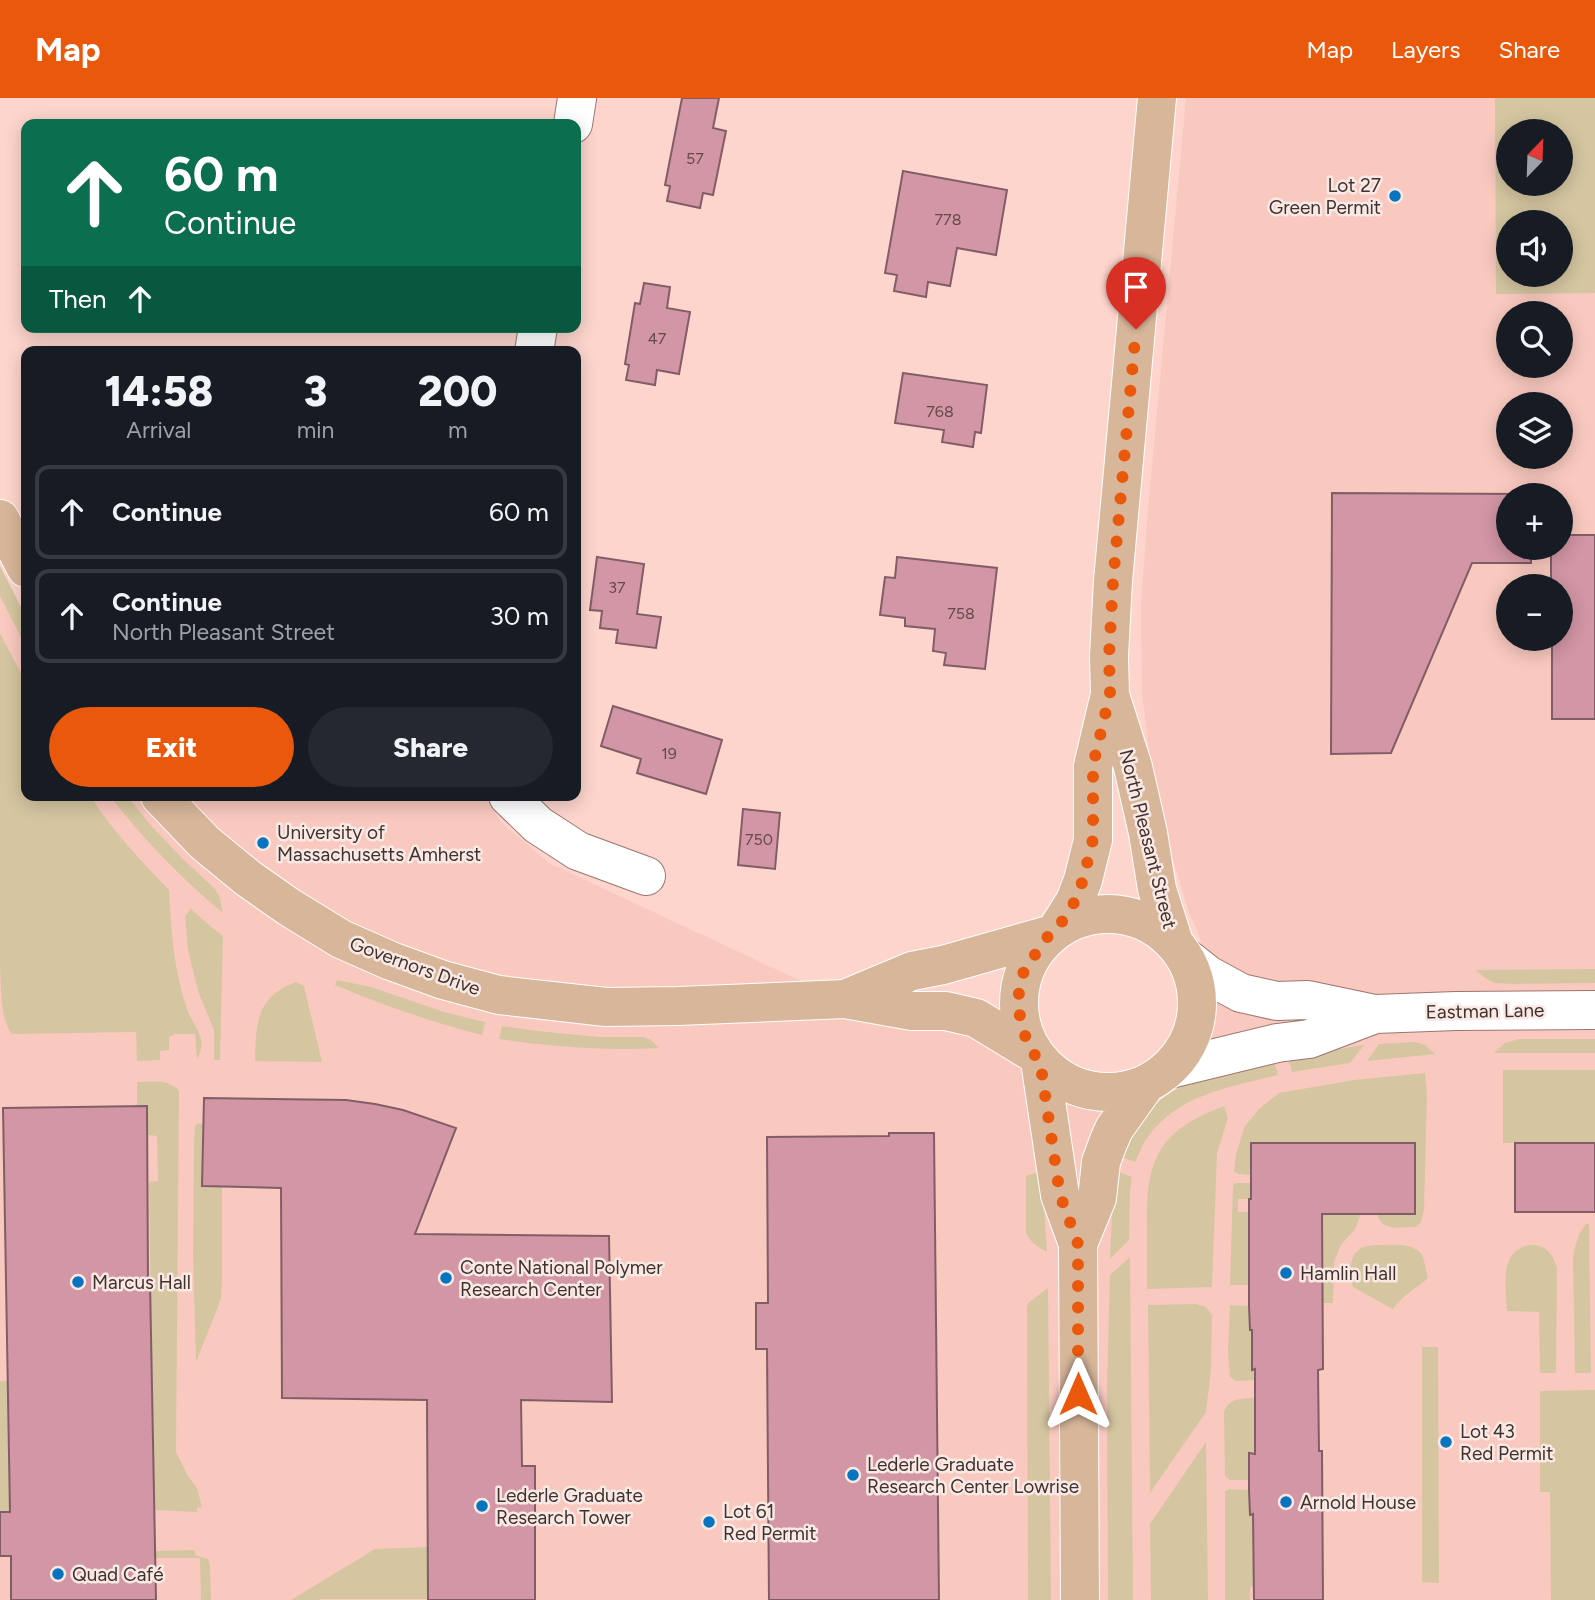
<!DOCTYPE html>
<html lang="en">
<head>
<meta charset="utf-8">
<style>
	:root { --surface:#171b24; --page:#242831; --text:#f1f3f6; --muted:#9ea1a6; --line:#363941; --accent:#ea580c }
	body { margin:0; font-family:Figtree,sans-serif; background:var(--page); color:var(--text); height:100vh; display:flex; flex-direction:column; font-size:26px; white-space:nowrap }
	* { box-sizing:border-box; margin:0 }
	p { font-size:23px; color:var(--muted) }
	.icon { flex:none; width:38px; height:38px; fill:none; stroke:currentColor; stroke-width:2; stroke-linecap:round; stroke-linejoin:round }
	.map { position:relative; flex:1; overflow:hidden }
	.details { position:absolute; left:21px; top:248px; width:560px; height:455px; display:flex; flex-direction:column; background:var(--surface); border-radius:14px; box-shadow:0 4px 18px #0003 }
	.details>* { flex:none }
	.banner { position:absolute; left:21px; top:21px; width:560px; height:214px; border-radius:14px; box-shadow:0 4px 18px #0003; background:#0b6e4f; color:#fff; overflow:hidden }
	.needle { width:46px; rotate:23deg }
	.buttons { position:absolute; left:1496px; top:21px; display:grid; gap:14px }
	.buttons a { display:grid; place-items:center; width:77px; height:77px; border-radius:50%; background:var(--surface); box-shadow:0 4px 18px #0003; font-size:35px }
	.pin { position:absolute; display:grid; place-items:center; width:60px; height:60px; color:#fff; margin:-72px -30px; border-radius:50% 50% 50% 0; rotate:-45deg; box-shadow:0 0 7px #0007 }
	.pin .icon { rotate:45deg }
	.me { position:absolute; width:77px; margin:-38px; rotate:0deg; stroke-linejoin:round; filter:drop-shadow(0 0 5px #0008) }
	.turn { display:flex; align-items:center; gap:24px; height:147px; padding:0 28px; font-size:32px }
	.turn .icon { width:91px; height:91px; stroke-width:2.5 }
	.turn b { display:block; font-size:49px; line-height:60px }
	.then { display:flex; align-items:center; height:66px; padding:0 28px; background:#0003; gap:14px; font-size:26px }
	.eta { display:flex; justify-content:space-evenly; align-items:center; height:119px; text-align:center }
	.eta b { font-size:42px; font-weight:800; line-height:49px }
	.button { display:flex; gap:14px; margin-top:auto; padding:14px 28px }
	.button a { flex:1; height:80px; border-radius:42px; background:var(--accent); color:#fff; font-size:28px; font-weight:800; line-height:80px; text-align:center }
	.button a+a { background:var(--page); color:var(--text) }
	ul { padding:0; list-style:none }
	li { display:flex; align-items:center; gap:21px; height:94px; margin:0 14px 10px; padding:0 14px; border:4px solid var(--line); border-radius:14px }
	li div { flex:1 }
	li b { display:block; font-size:26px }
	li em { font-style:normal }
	header { display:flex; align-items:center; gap:42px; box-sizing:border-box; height:98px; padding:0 35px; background:var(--accent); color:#fff }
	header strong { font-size:33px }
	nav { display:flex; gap:38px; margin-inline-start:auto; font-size:24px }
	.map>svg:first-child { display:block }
	.built { fill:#f9c9bf; fill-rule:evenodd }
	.green { fill:#d5c6a1; fill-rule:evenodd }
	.building { fill:#d296a5; stroke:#815e67; stroke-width:2 }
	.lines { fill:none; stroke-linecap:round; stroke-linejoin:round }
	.minor-casing { stroke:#9a766f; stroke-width:40 }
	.major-casing { stroke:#fff; stroke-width:40 }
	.minor { stroke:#fff; stroke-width:38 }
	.major { stroke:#d7b69a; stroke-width:38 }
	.route { stroke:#ea580c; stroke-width:12; stroke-dasharray:0 21.6 }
	.poi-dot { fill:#0674bf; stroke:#f9e9e5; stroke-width:2.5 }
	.labels { text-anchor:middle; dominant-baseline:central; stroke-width:5; stroke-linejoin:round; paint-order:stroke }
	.number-label { font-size:16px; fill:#654a4c }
	.poi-label { font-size:19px; fill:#41312e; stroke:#f9e9e5; text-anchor:start }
	.street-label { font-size:19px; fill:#41312e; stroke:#f9e9e5 }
</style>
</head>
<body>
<header>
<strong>Map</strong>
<nav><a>Map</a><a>Layers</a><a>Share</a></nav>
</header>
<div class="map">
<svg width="1595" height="1502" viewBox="0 0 1595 1502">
	<rect width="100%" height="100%" fill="#fdd5cd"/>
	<path class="built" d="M 1186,0 L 1595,0 L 1595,1502 L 0,1502 L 0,468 L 26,519 L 26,698 L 484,698 L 501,724 L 549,765 L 816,890 L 936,925 L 986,943 L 1069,1001 L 1104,1008 L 1139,1008 L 1155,1006 L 1173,993 L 1192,971 L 1211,938 L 1215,910 L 1215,901 L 1199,837 L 1189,815 L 1162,725 L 1151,671 L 1142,594 L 1141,506 L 1148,411 ZM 1508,33 L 1561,33 L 1561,86 L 1508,86 ZM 1508,124 L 1561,124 L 1561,177 L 1508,177 ZM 1508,215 L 1561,215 L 1561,268 L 1508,268 ZM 1508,306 L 1561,306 L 1561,359 L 1508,359 ZM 1508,397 L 1561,397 L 1561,450 L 1508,450 ZM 1508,488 L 1561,488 L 1561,541 L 1508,541 Z"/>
	<path class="green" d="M 1495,0 L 1595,0 L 1595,195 L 1496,196 ZM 1508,33 L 1561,33 L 1561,86 L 1508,86 ZM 1508,124 L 1561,124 L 1561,177 L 1508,177 Z
		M 0,468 L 26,519 L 26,549 L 0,498 Z
		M 0,535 L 26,585 L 26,698 L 90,698 C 113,733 140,762 169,792 C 171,832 174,873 187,911 C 194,930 209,940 197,961 L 195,936 L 175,936 L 169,939 L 169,952 L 160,953 L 160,962 L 137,963 L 136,934 L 12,936 C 0,922 1,885 0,866 Z
		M 110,698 L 127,698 L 154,731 L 184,762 L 215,791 L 220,800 L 223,815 C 181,780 144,742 110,698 Z
		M 191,811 L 210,828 L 223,838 L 220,962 L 214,962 L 214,932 L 199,896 L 188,852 L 185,818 Z
		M 1595,871 L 1595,885 L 1513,886 L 1494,885 L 1484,879 L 1476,872 Z
		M 337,882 L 371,889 L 444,914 L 485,924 L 482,937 C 431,924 383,907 335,887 Z
		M 296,884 L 304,888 L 322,964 L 255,963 C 256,925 256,899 296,884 Z
		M 502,928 L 537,933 L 600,939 L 643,939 L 651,942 L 659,950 C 605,953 552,949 499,941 Z
		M 1519,941 L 1595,941 L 1595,955 L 1494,955 L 1505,945 Z
		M 1415,944 L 1425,947 L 1435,956 L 1367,963 L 1379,946 Z
		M 1364,947 L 1350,965 L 1292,974 L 1288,959 Z
		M 1274,962 L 1278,977 C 1230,989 1178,996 1147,1040 C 1142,1047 1139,1056 1135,1064 L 1119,1058 L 1122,1050 C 1133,1036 1143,1018 1156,1006 C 1182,980 1239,971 1274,962 Z
		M 1503,972 L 1595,972 L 1595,1045 L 1503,1045 Z
		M 1425,975 L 1427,996 L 1424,1112 L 1421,1124 L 1416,1129 C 1400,1129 1382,1134 1377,1116 L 1415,1116 L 1414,1045 L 1252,1045 L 1251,1077 L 1239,1076 L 1234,1074 L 1236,1056 L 1245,1028 L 1259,1011 L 1279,995 L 1354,982 Z
		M 137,984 C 152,984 169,980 179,993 L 176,1354 L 188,1378 L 197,1390 L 202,1409 L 197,1410 L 197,1414 L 154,1412 L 149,1084 L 158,1083 L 157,1038 L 147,1037 L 147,1008 L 137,1009 Z
		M 1224,1008 L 1228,1020 L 1217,1055 L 1212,1189 L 1147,1191 C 1147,1169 1147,1148 1147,1126 C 1146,1060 1160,1032 1224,1008 Z
		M 197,1025 L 203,1026 L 202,1088 L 222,1088 L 222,1185 L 221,1200 L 218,1209 L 196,1264 L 193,1156 L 194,1044 L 195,1028 Z
		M 1116,1073 L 1132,1079 L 1130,1093 L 1129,1142 L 1110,1161 L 1113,1093 Z
		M 1039,1074 L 1044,1108 L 1047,1154 C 1038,1149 1030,1144 1026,1135 L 1026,1078 Z
		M 1236,1085 L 1251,1085 L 1251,1101 L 1238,1101 L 1238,1114 L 1251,1114 L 1249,1187 L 1230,1187 L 1233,1087 Z
		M 1322,1116 L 1361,1116 L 1355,1131 L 1341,1147 L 1334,1164 L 1333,1205 L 1323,1205 Z
		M 1586,1126 L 1589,1126 L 1591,1275 L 1575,1275 L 1573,1162 C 1574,1149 1578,1136 1586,1126 Z
		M 1377,1147 C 1391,1147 1414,1144 1422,1157 C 1425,1164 1426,1173 1428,1180 C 1417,1190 1400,1199 1393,1211 L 1353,1189 C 1347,1176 1349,1153 1366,1148 C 1367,1148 1376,1147 1377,1147 Z
		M 1529,1147 C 1546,1147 1552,1154 1557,1170 L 1556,1275 L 1540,1275 L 1539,1214 L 1507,1213 C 1506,1189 1498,1154 1529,1147 Z
		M 1130,1159 L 1133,1502 L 1108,1502 L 1107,1288 L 1110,1177 Z
		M 1048,1190 L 1051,1502 L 1028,1502 L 1027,1210 L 1028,1205 Z
		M 1196,1206 L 1206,1209 L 1212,1217 L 1211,1272 L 1206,1314 L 1150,1395 L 1148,1207 Z
		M 1230,1207 L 1249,1208 L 1250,1231 L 1252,1232 L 1253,1272 L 1258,1271 L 1258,1282 L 1236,1283 L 1230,1279 L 1228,1253 Z
		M 1422,1249 L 1438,1249 L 1439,1485 L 1422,1484 Z
		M 0,1283 L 7,1283 L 10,1414 L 0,1414 Z
		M 1595,1292 L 1595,1502 L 1551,1502 L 1550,1394 L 1540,1394 L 1540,1293 Z
		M 1258,1300 L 1255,1314 L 1255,1353 L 1253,1355 L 1249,1356 L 1250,1382 L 1230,1382 L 1225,1378 L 1224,1314 C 1230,1298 1244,1301 1258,1300 Z
		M 1206,1344 L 1208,1502 L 1151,1502 L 1150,1426 Z
		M 1229,1391 L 1249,1392 L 1250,1416 L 1253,1416 L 1254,1488 L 1250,1489 L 1250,1502 L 1225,1502 L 1225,1393 Z
		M 428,1449 L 428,1501 L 320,1501 L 320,1502 L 291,1502 L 375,1451 Z
		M 195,1452 L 195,1457 L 208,1461 L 210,1467 L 211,1502 L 201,1502 L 200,1460 L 155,1460 L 155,1453 Z"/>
	<path class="building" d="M 682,0 L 719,0 L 713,30 L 726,33 L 713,97 L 703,95 L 700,110 L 667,103 L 670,88 L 665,87 Z
		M 903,73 L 1007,92 L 996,157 L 957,150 L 950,188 L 928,184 L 926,199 L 894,193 L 897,177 L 885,175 Z
		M 644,185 L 670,189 L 667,210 L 690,214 L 679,276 L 657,272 L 655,287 L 626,282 L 629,267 L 625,266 L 635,205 L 640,206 Z
		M 903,275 L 987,287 L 981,335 L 975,334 L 973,349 L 942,344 L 944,332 L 895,325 Z
		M 1332,395 L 1531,396 L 1531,397 L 1508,397 L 1508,450 L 1531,450 L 1531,465 L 1472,465 L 1391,655 L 1331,656 Z
		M 1561,437 L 1595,437 L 1595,621 L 1552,621 L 1552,541 L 1561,541 L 1561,488 L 1551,488 L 1551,450 L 1561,450 Z
		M 597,459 L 644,466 L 637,516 L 661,519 L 656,550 L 616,545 L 618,532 L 600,530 L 602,513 L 590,512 Z
		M 897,459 L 997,470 L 985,571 L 944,567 L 946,555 L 933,553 L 935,531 L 905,528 L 905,520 L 880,517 L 885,479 L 895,480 Z
		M 613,608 L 722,642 L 706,696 L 637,675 L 641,661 L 601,648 Z
		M 743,711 L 780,715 L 775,771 L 738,767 Z
		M 204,1000 L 346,1002 L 375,1006 L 403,1012 L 456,1030 L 415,1136 L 609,1138 L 612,1304 L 521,1302 L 522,1368 L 535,1368 L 535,1502 L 428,1502 L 427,1302 L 282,1300 L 281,1090 L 202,1088 Z
		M 147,1008 L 148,1184 L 150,1184 L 156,1502 L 11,1502 L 11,1458 L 0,1458 L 0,1414 L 10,1414 L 3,1010 Z
		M 889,1035 L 934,1035 L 939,1502 L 769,1502 L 767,1251 L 756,1251 L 756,1205 L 768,1205 L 767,1039 L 889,1038 Z
		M 1251,1045 L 1415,1045 L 1415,1116 L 1322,1116 L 1323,1271 L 1318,1272 L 1319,1353 L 1322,1353 L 1323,1502 L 1254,1502 L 1253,1416 L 1250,1417 L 1249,1392 L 1249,1355 L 1255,1356 L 1255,1271 L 1252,1272 L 1252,1232 L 1250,1232 L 1249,1208 L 1249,1101 L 1251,1101 Z
		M 1515,1045 L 1595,1045 L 1595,1114 L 1515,1114 Z"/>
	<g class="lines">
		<g class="minor-casing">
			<path id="minor" d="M 573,26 L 577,0
				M 534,254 L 538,229
				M 508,698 L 538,727 L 578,753 L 646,778
				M 1185,859 L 1208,877 L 1241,895 L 1277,903 L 1308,902 L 1375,916 L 1456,913 L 1595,912
				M 1170,971 L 1277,945 L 1309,941 L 1375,916"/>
		</g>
		<g class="major-casing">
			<path id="major" d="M 0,421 L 26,470
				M 1110,597 L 1133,669 L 1148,735 L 1157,791 L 1174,845
				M 160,698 L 205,745 L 249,781 L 289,809 L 341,841 L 391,863 L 443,882 L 499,897 L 606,909 L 678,908 L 845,901 L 912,913 L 946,913 L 976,920 L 1032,954
				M1019 905a89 89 0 1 1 178 0a89 89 0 1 1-178 0Z
				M 1058,830 L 1075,803 L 1083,782 L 1093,742 L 1093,668 L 1110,596 L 1109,558 L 1113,483 L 1157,0
				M 845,901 L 912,873 L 943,867 L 1049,837
				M 1040,963 L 1060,1097 L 1078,1146 L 1080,1502
				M 1078,1146 L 1097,1100 L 1101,1064 L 1108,1045 L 1114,1031 L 1146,986"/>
		</g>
		<use href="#minor" class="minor"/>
		<use href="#major" class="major"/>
	</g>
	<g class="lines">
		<path class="route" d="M 1078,1296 L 1078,1146 L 1060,1097 L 1040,963 L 1032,954 L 1021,928 L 1018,900 L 1024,872 L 1049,837 L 1058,830 L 1075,803 L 1083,782 L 1093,741 L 1093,667 L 1110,596 L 1109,558 L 1113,483 L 1136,231"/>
	</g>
	<g class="poi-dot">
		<circle cx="1395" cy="98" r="7"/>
		<circle cx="263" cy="745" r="7"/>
		<circle cx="1286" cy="1175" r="7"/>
		<circle cx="446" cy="1180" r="7"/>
		<circle cx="78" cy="1184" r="7"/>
		<circle cx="1446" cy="1344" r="7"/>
		<circle cx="853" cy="1377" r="7"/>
		<circle cx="1286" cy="1404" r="7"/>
		<circle cx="482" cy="1408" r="7"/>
		<circle cx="709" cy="1424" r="7"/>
		<circle cx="58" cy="1476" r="7"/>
	</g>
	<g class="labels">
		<g class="number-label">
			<text x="695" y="60">57</text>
			<text x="948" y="121">778</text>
			<text x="657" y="240">47</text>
			<text x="940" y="313">768</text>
			<text x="617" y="489">37</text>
			<text x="961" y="515">758</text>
			<text x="669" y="655">19</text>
			<text x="759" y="741">750</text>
		</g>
		<g class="poi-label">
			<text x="1381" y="87" text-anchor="end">Lot 27<tspan x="1381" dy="22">Green Permit</tspan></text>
			<text x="277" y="734">University of<tspan x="277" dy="22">Massachusetts Amherst</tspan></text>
			<text x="460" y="1169">Conte National Polymer<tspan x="460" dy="22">Research Center</tspan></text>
			<text x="1300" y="1175">Hamlin Hall</text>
			<text x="92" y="1184">Marcus Hall</text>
			<text x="1460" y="1333">Lot 43<tspan x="1460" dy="22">Red Permit</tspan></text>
			<text x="867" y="1366">Lederle Graduate<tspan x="867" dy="22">Research Center Lowrise</tspan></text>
			<text x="496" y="1397">Lederle Graduate<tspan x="496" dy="22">Research Tower</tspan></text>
			<text x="1300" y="1404">Arnold House</text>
			<text x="723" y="1413">Lot 61<tspan x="723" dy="22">Red Permit</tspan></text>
			<text x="72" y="1476">Quad Café</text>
		</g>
		<g class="street-label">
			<text transform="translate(1148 741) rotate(76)">North Pleasant Street</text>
			<text transform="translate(415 868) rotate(20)">Governors Drive</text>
			<text transform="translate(1485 913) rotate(-1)">Eastman Lane</text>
		</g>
	</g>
</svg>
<div class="buttons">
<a><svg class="needle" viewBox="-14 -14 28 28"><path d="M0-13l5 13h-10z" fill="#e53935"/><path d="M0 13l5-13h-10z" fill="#9ea1a6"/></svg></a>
<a><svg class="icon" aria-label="sound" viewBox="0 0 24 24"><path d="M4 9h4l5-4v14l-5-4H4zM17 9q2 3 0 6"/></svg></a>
<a><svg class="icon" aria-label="search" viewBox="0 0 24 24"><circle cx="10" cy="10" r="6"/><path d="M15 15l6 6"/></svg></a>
<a><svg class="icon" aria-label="layers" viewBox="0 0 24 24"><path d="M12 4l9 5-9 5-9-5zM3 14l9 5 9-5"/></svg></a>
<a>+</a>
<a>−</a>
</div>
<div class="pin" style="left:1136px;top:231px;background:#d93025"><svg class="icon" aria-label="arrive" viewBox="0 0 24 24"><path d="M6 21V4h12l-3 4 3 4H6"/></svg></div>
<svg class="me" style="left:1078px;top:1296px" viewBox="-20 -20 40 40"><path d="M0-17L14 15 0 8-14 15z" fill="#ea580c" stroke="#fff" stroke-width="4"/></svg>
<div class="banner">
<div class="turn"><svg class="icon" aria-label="ahead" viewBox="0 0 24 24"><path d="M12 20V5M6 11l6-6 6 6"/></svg><div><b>60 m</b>Continue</div></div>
<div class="then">Then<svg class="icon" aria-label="ahead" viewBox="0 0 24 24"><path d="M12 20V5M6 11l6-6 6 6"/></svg></div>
</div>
<section class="details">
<div class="eta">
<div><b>14:58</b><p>Arrival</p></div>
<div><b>3</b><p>min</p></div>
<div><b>200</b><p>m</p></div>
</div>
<ul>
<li><svg class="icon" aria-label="ahead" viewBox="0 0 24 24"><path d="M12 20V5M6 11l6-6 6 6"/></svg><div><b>Continue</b></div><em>60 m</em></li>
<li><svg class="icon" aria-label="ahead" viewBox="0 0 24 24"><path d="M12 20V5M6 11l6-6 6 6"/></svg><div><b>Continue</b><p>North Pleasant Street</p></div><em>30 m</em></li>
</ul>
<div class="button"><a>Exit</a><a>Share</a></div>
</section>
</div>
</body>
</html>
